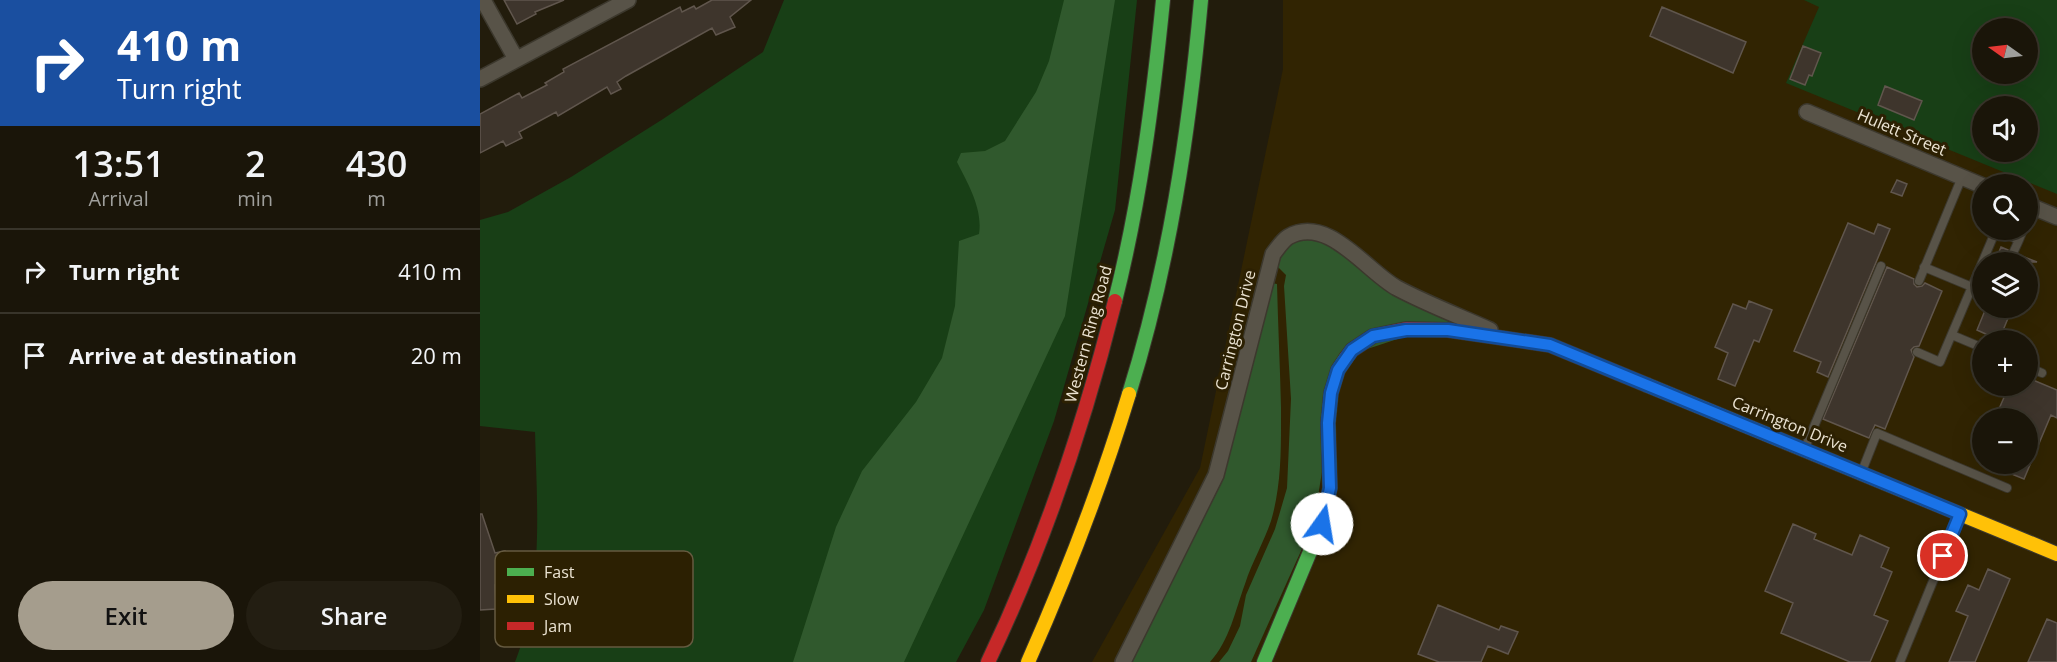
<!DOCTYPE html>
<html lang="en">
<head>
<meta charset="utf-8">
<style>
	:root { --surface:#1a1509; --page:#231e12; --text:#f1f3f6; --muted:#9f9f9c; --line:#38342a; --accent:#a59d8d }
	body { margin:0; font-family:"Open Sans",sans-serif; background:var(--page); color:var(--text); height:100vh; display:flex; flex-direction:column; font-size:22px; white-space:nowrap }
	* { box-sizing:border-box; margin:0 }
	p { font-size:20px; color:var(--muted) }
	.icon { flex:none; width:33px; height:33px; fill:none; stroke:currentColor; stroke-width:2; stroke-linecap:round; stroke-linejoin:round }
	.map { position:relative; flex:1; overflow:hidden }
	.panel { display:flex; flex-direction:column; background:var(--surface); width:480px }
	.panel>* { flex:none }
	.top-card { background:#1a4fa0; color:#fff; overflow:hidden }
	.needle { width:39px; rotate:284deg }
	.buttons { position:absolute; left:1492px; top:18px; display:grid; gap:12px }
	.buttons a { display:grid; place-items:center; width:66px; height:66px; border-radius:50%; background:var(--surface); box-shadow:0 6px 24px #0002,0 0 0 2px var(--line); font-size:30px }
	.pin { position:absolute; display:grid; place-items:center; width:51px; height:51px; color:#fff; margin:-26px; border:3px solid #fff; border-radius:50%; box-shadow:0 2px 6px #0007 }
	.me { position:absolute; width:66px; margin:-33px; rotate:13deg; stroke-linejoin:round; filter:drop-shadow(0 0 4px #0008) }
	.turn { display:flex; align-items:center; gap:21px; height:126px; padding:0 18px; font-size:27px }
	.turn .icon { width:78px; height:78px; stroke-width:2.5 }
	.turn b { display:block; font-size:42px; line-height:51px }
	.eta { display:flex; justify-content:space-evenly; align-items:center; height:102px; text-align:center }
	.eta b { font-size:36px; font-weight:600; line-height:42px }
	.primary-button { display:flex; gap:12px; margin-top:auto; padding:12px 18px }
	.primary-button a { flex:1; height:69px; border-radius:36px; background:var(--accent); color:#111; font-size:24px; font-weight:600; line-height:69px; text-align:center }
	.primary-button a+a { background:var(--page); color:var(--text) }
	ul { padding:0; list-style:none }
	li { display:flex; align-items:center; gap:18px; height:84px; padding:0 18px; border-top:2px solid var(--line) }
	li div { flex:1 }
	li b { display:block; font-size:22px }
	li em { font-style:normal }
	main { display:flex; flex:1; min-height:0 }
	.map>svg:first-child { display:block }
	.built { fill:#312402; fill-rule:evenodd }
	.green { fill:#183f16; fill-rule:evenodd }
	.forest { fill:#30592d }
	.building { fill:#3e352c; stroke:#60564d; stroke-width:1.5 }
	.lines { fill:none; stroke-linecap:round; stroke-linejoin:round }
	.lane-casing { stroke:#3c382d; stroke-width:10 }
	.street-casing { stroke:#3c382d; stroke-width:18 }
	.fast-casing { stroke:#3c382d; stroke-width:16 }
	.slow-casing { stroke:#3c382d; stroke-width:16 }
	.jam-casing { stroke:#3c382d; stroke-width:16 }
	.lane { stroke:#585348; stroke-width:8 }
	.street { stroke:#585348; stroke-width:15 }
	.fast { stroke:#4caf50; stroke-width:14 }
	.slow { stroke:#ffc107; stroke-width:14 }
	.jam { stroke:#c62828; stroke-width:14 }
	.route-casing { stroke:#114b97; stroke-width:15 }
	.route { stroke:#1a73e8; stroke-width:10 }
	.labels { text-anchor:middle; dominant-baseline:central; stroke-width:6; stroke-linejoin:round; paint-order:stroke }
	.street-label { font-size:16px; fill:#ebe3d2; stroke:#2c2002 }
	.key { fill:#2c2002; stroke:#655a40; stroke-width:1.5 }
	.key-label { font-size:16px; fill:#ebe3d2 }
</style>
</head>
<body>
<main>
<section class="panel">
<div class="top-card">
<div class="turn"><svg class="icon" aria-label="right" viewBox="0 0 24 24"><path d="M7 20v-9h11M14 6l5 5-5 5"/></svg><div><b>410 m</b>Turn right</div></div>
</div>
<div class="eta">
<div><b>13:51</b><p>Arrival</p></div>
<div><b>2</b><p>min</p></div>
<div><b>430</b><p>m</p></div>
</div>
<ul>
<li><svg class="icon" aria-label="right" viewBox="0 0 24 24"><path d="M7 20v-9h11M14 6l5 5-5 5"/></svg><div><b>Turn right</b></div><em>410 m</em></li>
<li><svg class="icon" aria-label="arrive" viewBox="0 0 24 24"><path d="M6 21V4h12l-3 4 3 4H6"/></svg><div><b>Arrive at destination</b></div><em>20 m</em></li>
</ul>
<div class="primary-button"><a>Exit</a><a>Share</a></div>
</section>
<div class="map">
<svg width="1577" height="662" viewBox="0 0 1577 662">
	<rect width="100%" height="100%" fill="#221c0c"/>
	<path class="built" d="M 803,0 L 1577,0 L 1577,662 L 612,662 L 720,468 L 803,69 ZM 1503,28 L 1548,28 L 1548,74 L 1503,74 ZM 1503,106 L 1548,106 L 1548,152 L 1503,152 ZM 1503,184 L 1548,184 L 1548,230 L 1503,230 ZM 1503,262 L 1548,262 L 1548,308 L 1503,308 ZM 1503,340 L 1548,340 L 1548,386 L 1503,386 ZM 1503,418 L 1548,418 L 1548,464 L 1503,464 Z"/>
	<path class="green" d="M 304,0 L 657,0 L 635,210 L 574,421 L 504,610 L 476,662 L 35,662 C 64,590 57,508 55,432 L 0,426 L 0,220 L 28,212 L 91,177 L 183,119 L 283,52 Z
		M 1324,0 L 1577,0 L 1577,194 L 1306,83 L 1339,7 ZM 1503,28 L 1548,28 L 1548,74 L 1503,74 ZM 1503,106 L 1548,106 L 1548,152 L 1503,152 Z"/>
	<path class="forest" d="M 584,0 L 635,0 L 585,316 L 424,662 L 313,662 L 356,527 L 382,471 L 436,402 L 462,358 L 475,306 L 479,241 L 499,234 C 503,209 488,184 477,162 L 481,153 L 505,151 L 525,141 L 556,92 L 569,61 Z
		M 838,232 L 915,287 L 977,315 L 966,323 L 860,358 L 834,522 L 771,662 L 739,662 L 748,651 L 760,626 L 766,595 L 795,529 L 807,488 L 811,399 L 804,286 L 806,275 L 793,262 L 806,238 Z
		M 786,282 L 797,284 C 798,325 800,366 801,407 C 801,445 802,484 791,521 C 784,542 772,562 765,584 C 755,611 750,640 730,662 L 643,662 L 723,505 Z"/>
	<path class="building" d="M 24,0 L 84,0 L 55,12 L 56,14 L 37,24 Z
		M 232,0 L 271,0 L 250,17 L 255,27 L 236,35 L 232,28 L 146,76 L 137,82 L 141,89 L 131,94 L 127,87 L 78,116 L 76,112 L 39,132 L 42,138 L 26,146 L 23,141 L 0,153 L 0,114 L 39,93 L 42,98 L 67,85 L 65,83 L 84,72 L 83,69 L 200,7 L 202,12 L 214,6 L 216,9 Z
		M 1182,7 L 1266,42 L 1253,73 L 1170,36 Z
		M 1323,46 L 1341,53 L 1332,76 L 1329,75 L 1325,85 L 1310,79 Z
		M 1405,86 L 1442,101 L 1434,120 L 1398,105 Z
		M 1417,180 L 1427,184 L 1422,196 L 1411,192 Z
		M 1368,223 L 1394,234 L 1398,224 L 1410,229 L 1348,377 L 1337,372 L 1341,362 L 1314,351 Z
		M 1521,247 L 1528,250 L 1523,262 L 1515,262 Z
		M 1539,255 L 1557,262 L 1535,262 Z
		M 1407,267 L 1434,279 L 1434,284 L 1437,287 L 1442,286 L 1445,283 L 1462,291 L 1439,346 L 1434,347 L 1431,350 L 1434,357 L 1405,429 L 1395,425 L 1389,438 L 1343,419 Z
		M 1269,301 L 1292,310 L 1279,342 L 1274,340 L 1255,386 L 1238,379 L 1248,353 L 1235,347 L 1253,304 L 1266,309 Z
		M 1506,308 L 1521,308 L 1531,311 L 1519,340 L 1497,330 Z
		M 1548,378 L 1577,390 L 1577,418 L 1571,415 L 1544,479 L 1507,464 L 1548,464 L 1548,418 L 1515,418 L 1529,386 L 1548,386 Z
		M 0,514 L 2,514 L 15,553 L 25,551 L 28,568 L 33,567 L 35,582 L 15,585 L 16,609 L 0,610 Z
		M 1313,524 L 1336,534 L 1334,539 L 1372,555 L 1380,535 L 1409,548 L 1401,567 L 1412,572 L 1394,615 L 1408,621 L 1390,662 L 1370,662 L 1301,633 L 1313,603 L 1285,591 Z
		M 1508,569 L 1530,579 L 1495,662 L 1469,662 L 1488,616 L 1476,611 L 1488,585 L 1499,590 Z
		M 958,605 L 1019,630 L 1021,626 L 1038,632 L 1028,654 L 1008,646 L 1001,662 L 959,662 L 938,654 Z
		M 1567,619 L 1577,623 L 1577,662 L 1548,662 Z"/>
	<g class="lines">
		<g class="lane-casing">
			<path id="lane" d="M 1529,262 L 1539,240
				M 1444,267 L 1492,287
				M 1439,281 L 1482,177
				M 1472,335 L 1503,348
				M 1437,352 L 1460,362 L 1516,230 L 1539,240 L 1543,230
				M 1548,367 L 1562,373
				M 1325,448 L 1401,266
				M 1382,471 L 1397,433 L 1527,488
				M 1420,662 L 1480,515"/>
		</g>
		<g class="street-casing">
			<path id="street" d="M 3,0 L 36,59
				M 0,79 L 148,0
				M 1327,112 L 1503,186
				M 1548,205 L 1577,217
				M 643,662 L 736,475 L 793,254 C 797,249 802,241 808,237 C 848,214 886,271 917,288 C 947,304 979,316 1010,330"/>
		</g>
		<g class="fast-casing">
			<path id="fast" d="M 635,301 C 660,202 673,101 683,0
				M 649,394 C 689,266 709,133 721,0
				M 784,662 L 842,523 L 850,488 L 848,423 L 851,393 L 858,370 L 866,358"/>
		</g>
		<g class="slow-casing">
			<path id="slow" d="M 1167,385 L 1577,554
				M 548,662 C 587,574 621,486 649,394"/>
		</g>
		<g class="jam-casing">
			<path id="jam" d="M 866,358 L 872,350 L 893,336 L 926,329 L 968,330 L 1070,345 L 1167,385
				M 508,662 C 563,547 604,425 635,301"/>
		</g>
		<use href="#lane" class="lane"/>
		<use href="#street" class="street"/>
		<use href="#fast" class="fast"/>
		<use href="#slow" class="slow"/>
		<use href="#jam" class="jam"/>
	</g>
	<g class="lines">
		<g class="route-casing">
			<path id="route" d="M 842,524 L 850,488 L 848,423 L 851,393 L 858,370 L 872,350 L 893,336 L 926,330 L 968,330 L 1070,345 L 1480,514 L 1463,556"/>
		</g>
		<use href="#route" class="route"/>
	</g>
	<g class="labels">
		<g class="street-label">
			<text transform="translate(1422 132) rotate(23)">Hulett Street</text>
			<text transform="translate(755 330) rotate(-76)">Carrington Drive</text>
			<text transform="translate(608 334) rotate(-75)">Western Ring Road</text>
			<text transform="translate(1310 424) rotate(22)">Carrington Drive</text>
		</g>
	</g>
	<rect x="15" y="551" width="198" height="96" rx="9" class="key"/>
	<rect x="27" y="568" width="27" height="8" fill="#4caf50"/>
	<rect x="27" y="595" width="27" height="8" fill="#ffc107"/>
	<rect x="27" y="622" width="27" height="8" fill="#c62828"/>
	<g class="key-label">
		<text x="64" y="578">Fast</text>
		<text x="64" y="605">Slow</text>
		<text x="64" y="632">Jam</text>
	</g>
</svg>
<div class="buttons">
<a><svg class="needle" viewBox="-14 -14 28 28"><path d="M0-13l5 13h-10z" fill="#e53935"/><path d="M0 13l5-13h-10z" fill="#9f9f9c"/></svg></a>
<a><svg class="icon" aria-label="sound" viewBox="0 0 24 24"><path d="M4 9h4l5-4v14l-5-4H4zM17 9q2 3 0 6"/></svg></a>
<a><svg class="icon" aria-label="search" viewBox="0 0 24 24"><circle cx="10" cy="10" r="6"/><path d="M15 15l6 6"/></svg></a>
<a><svg class="icon" aria-label="layers" viewBox="0 0 24 24"><path d="M12 4l9 5-9 5-9-5zM3 14l9 5 9-5"/></svg></a>
<a>+</a>
<a>−</a>
</div>
<div class="pin" style="left:1463px;top:556px;background:#d93025"><svg class="icon" aria-label="arrive" viewBox="0 0 24 24"><path d="M6 21V4h12l-3 4 3 4H6"/></svg></div>
<svg class="me" style="left:842px;top:524px" viewBox="-20 -20 40 40"><circle r="19" fill="#fff"/><path d="M0-13L10 11 0 6-10 11z" fill="#1a73e8"/></svg>
</div>
</main>
</body>
</html>
